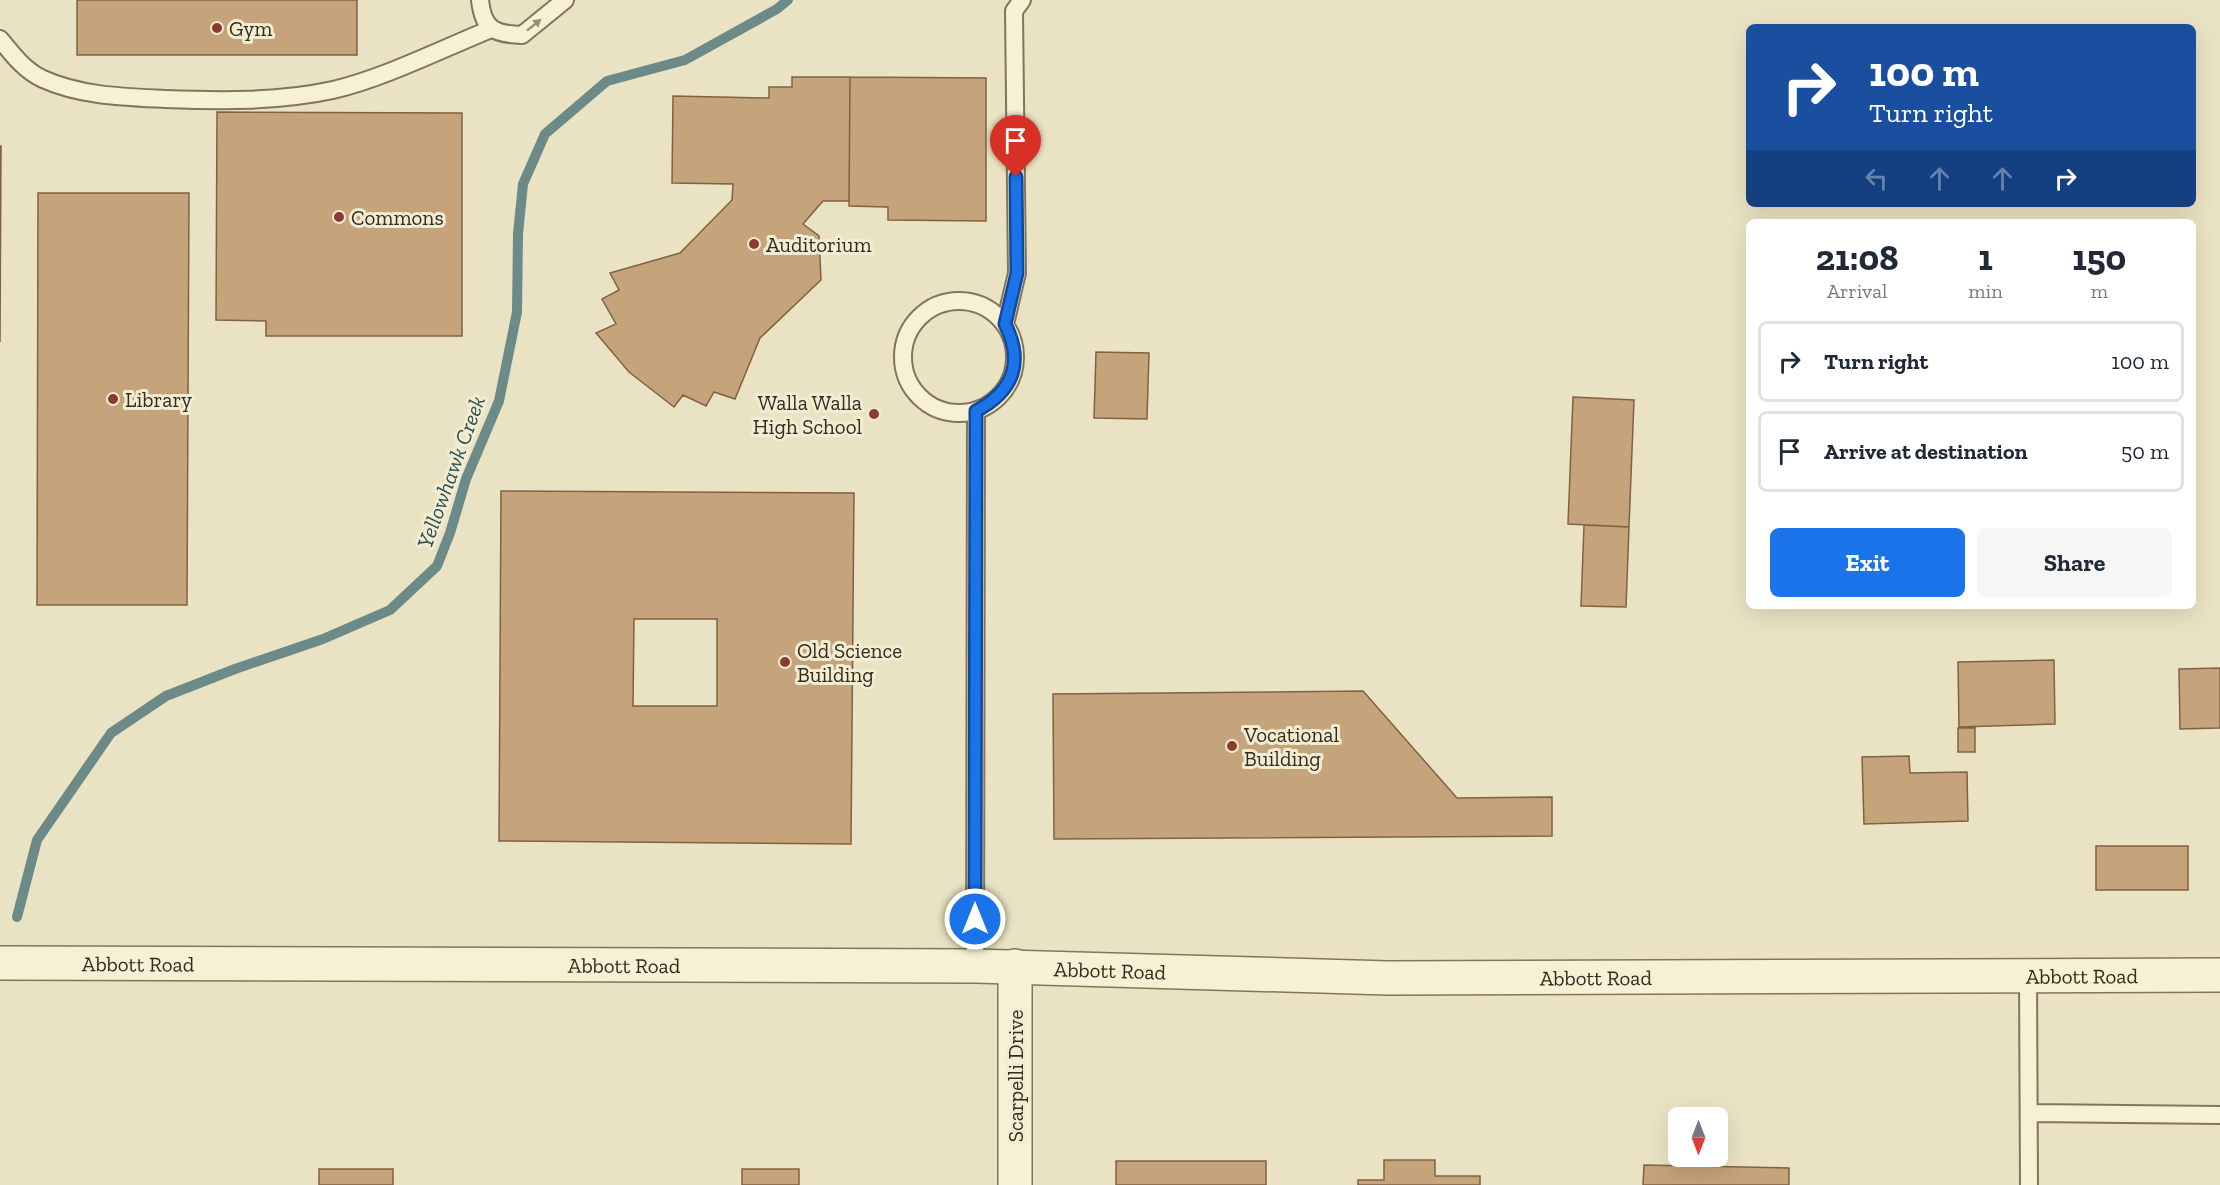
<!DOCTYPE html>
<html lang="en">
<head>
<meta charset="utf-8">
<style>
	:root { --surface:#fff; --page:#f6f6f7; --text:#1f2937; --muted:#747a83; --line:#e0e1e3; --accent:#1a73e8 }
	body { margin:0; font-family:"Zilla Slab",serif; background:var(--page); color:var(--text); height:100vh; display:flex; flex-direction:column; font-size:22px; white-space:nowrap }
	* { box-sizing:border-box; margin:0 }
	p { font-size:20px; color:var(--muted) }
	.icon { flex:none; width:33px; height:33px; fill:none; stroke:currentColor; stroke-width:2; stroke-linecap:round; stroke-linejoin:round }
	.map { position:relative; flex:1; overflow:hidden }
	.sheet { position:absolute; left:1746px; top:219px; width:450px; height:390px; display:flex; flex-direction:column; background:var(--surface); border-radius:9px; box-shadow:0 6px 24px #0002 }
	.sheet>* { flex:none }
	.banner { position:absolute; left:1746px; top:24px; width:450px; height:183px; border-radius:9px; box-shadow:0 6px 24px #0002; background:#1a4fa0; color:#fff; overflow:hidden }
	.needle { width:39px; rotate:180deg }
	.controls { position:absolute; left:1668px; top:1107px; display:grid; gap:12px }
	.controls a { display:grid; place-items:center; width:60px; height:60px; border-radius:9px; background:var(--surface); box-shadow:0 6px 24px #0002; font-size:30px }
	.pin { position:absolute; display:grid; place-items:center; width:51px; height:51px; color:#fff; margin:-62px -26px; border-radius:50% 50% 50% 0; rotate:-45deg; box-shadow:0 0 6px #0007 }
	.pin .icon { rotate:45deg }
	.me { position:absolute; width:66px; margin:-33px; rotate:0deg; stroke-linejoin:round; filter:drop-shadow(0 0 4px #0008) }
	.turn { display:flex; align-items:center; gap:21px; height:126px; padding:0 24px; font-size:27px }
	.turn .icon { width:78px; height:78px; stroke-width:2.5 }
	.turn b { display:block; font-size:42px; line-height:51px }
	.lanes { display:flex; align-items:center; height:57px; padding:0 24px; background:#0003; justify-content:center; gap:30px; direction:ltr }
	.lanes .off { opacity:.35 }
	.eta { display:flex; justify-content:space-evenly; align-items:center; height:102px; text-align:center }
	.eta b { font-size:36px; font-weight:800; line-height:42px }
	.cta { display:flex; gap:12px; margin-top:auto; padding:12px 24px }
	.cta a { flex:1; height:69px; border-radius:9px; background:var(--accent); color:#fff; font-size:24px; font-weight:800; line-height:69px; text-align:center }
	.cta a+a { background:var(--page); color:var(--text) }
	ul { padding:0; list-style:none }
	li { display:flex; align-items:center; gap:18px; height:81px; margin:0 12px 9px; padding:0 12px; border:3px solid var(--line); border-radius:9px }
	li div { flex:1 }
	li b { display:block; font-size:22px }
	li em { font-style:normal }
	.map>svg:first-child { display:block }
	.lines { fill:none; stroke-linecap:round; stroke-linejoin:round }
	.stream { stroke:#6c8a87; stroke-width:10 }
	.building { fill:#c5a37b; stroke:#806243; stroke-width:1.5; fill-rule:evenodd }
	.service-casing { stroke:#83755b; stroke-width:20 }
	.minor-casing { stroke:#83755b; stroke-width:36 }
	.tertiary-casing { stroke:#83755b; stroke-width:36 }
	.service { stroke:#f6f0d5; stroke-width:16 }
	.minor { stroke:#f6f0d5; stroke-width:33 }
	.tertiary { stroke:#f6f0d5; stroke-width:33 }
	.oneway { fill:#958e7a }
	.route-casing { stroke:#114b97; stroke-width:15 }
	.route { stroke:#1a73e8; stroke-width:10 }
	.poi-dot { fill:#8d3a30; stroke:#f2edd2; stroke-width:2 }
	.labels { text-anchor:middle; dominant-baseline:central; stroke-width:6; stroke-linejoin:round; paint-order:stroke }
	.poi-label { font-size:21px; fill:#342b1e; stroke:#f2edd2; text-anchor:start }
	.street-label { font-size:21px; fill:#342b1e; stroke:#f2edd2 }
	.water-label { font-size:22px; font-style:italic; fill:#2e5052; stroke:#f2edd2 }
</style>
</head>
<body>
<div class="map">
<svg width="2220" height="1185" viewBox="0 0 2220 1185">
	<rect width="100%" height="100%" fill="#eae3c3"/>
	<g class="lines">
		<path class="stream" d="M 17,917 L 37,840 L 111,733 L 166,696 L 235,669 L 323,639 L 390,610 L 437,566 L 450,533 L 466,479 L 499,401 L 517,312 L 518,234 L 523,184 L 545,134 L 607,81 L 685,60 L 777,9 L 788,0"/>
	</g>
	<path class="building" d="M 77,0 L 357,0 L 357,55 L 77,55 Z
		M 792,77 L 850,77 L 849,201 L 823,201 L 803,224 L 819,236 L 821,280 L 760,338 L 735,399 L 714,392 L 706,406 L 683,395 L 674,407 L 629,372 L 596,333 L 616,324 L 602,299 L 619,290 L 610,273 L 680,253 L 732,200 L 733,184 L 672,183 L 673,96 L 769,98 L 769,87 L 792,87 Z
		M 850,77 L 986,78 L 986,221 L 888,220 L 888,207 L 849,206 Z
		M 217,112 L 462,113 L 462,336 L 266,336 L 266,321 L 216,320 Z
		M 0,146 L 1,146 L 0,342 Z
		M 38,193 L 189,193 L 187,605 L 37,605 Z
		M 1096,352 L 1149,353 L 1147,419 L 1094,418 Z
		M 1573,397 L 1634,400 L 1629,527 L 1568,524 Z
		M 501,491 L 854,493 L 851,844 L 499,841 ZM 634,619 L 717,619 L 717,706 L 633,706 Z
		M 1584,525 L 1629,527 L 1626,607 L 1581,606 Z
		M 2054,660 L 2055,724 L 1959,727 L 1958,662 Z
		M 2220,668 L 2220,728 L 2180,729 L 2179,669 Z
		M 1363,691 L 1457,798 L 1552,797 L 1552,836 L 1054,839 L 1053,694 Z
		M 1958,728 L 1975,728 L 1975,752 L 1958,752 Z
		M 1909,756 L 1910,773 L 1967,772 L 1968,821 L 1864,824 L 1862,757 Z
		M 2096,846 L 2188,846 L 2188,890 L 2096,890 Z
		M 1384,1160 L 1435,1160 L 1435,1176 L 1480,1176 L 1480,1185 L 1358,1185 L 1358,1180 L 1384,1180 Z
		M 1116,1161 L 1266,1161 L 1266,1185 L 1116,1185 Z
		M 1644,1165 L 1789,1168 L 1789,1185 L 1643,1185 Z
		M 319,1169 L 393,1169 L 393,1185 L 319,1185 Z
		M 742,1169 L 799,1169 L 799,1185 L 742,1185 Z"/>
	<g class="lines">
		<g class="service-casing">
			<path id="service" d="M 480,0 C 483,30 495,34 522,35 L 565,0
				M 0,39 C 12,54 25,71 43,79 C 80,96 125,97 165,99 C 221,101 277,102 333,90 C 384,78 442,49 491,29
				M903 357a56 56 0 1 1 112 0a56 56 0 1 1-112 0Z
				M 1005,324 L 1017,273 L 1014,11 L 1022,0
				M 975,966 L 976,411
				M 2028,975 L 2029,1185
				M 2029,1113 L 2220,1115"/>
		</g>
		<g class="minor-casing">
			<path id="minor" d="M 1015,1185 L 1015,966"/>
		</g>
		<g class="tertiary-casing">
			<g id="tertiary">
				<path id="s1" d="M 0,963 L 975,966 L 1388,978 L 2220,975"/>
			</g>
		</g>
		<use href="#service" class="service"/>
		<use href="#minor" class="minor"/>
		<use href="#tertiary" class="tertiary"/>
	</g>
	<defs><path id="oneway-solid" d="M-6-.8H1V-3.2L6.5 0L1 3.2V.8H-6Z" transform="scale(1.5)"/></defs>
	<use class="oneway" href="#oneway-solid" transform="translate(534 25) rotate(-39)"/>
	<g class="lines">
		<g class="route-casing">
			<path id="route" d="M 975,919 L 976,411 C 1014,391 1024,362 1005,324 L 1017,273 L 1016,177"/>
		</g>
		<use href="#route" class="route"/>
	</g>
	<g class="poi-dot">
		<circle cx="217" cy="28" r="6"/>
		<circle cx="339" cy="217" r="6"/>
		<circle cx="754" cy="244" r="6"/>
		<circle cx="113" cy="399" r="6"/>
		<circle cx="874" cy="414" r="6"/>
		<circle cx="785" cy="662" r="6"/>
		<circle cx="1232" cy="746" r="6"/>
	</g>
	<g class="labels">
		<g class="poi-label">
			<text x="229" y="28">Gym</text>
			<text x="351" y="217">Commons</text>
			<text x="766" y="244">Auditorium</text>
			<text x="125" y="399">Library</text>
			<text x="862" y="402" text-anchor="end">Walla Walla<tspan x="862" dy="24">High School</tspan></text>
			<text x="797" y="650">Old Science<tspan x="797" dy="24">Building</tspan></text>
			<text x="1244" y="734">Vocational<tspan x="1244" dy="24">Building</tspan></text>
		</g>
		<g class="street-label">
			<text stroke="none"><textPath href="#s1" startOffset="138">Abbott Road</textPath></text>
			<text stroke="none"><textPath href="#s1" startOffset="624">Abbott Road</textPath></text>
			<text stroke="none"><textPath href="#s1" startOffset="1110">Abbott Road</textPath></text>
			<text stroke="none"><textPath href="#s1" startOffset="2082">Abbott Road</textPath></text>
			<text stroke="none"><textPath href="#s1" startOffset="1596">Abbott Road</textPath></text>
			<text transform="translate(1015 1076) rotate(-90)">Scarpelli Drive</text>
		</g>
		<g class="water-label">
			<text transform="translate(451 472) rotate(-70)">Yellowhawk Creek</text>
		</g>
	</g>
</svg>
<div class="controls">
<a><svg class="needle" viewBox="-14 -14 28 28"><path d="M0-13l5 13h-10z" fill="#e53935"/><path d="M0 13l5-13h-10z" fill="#747a83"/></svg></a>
</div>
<div class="pin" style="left:1016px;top:177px;background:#d93025"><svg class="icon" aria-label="arrive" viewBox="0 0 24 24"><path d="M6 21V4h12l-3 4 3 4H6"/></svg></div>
<svg class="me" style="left:975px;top:919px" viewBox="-20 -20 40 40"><circle r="17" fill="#1a73e8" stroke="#fff" stroke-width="3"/><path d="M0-11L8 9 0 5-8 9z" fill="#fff"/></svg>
<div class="banner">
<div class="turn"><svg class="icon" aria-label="right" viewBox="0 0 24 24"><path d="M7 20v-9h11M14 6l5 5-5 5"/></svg><div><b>100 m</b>Turn right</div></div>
<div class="lanes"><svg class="icon off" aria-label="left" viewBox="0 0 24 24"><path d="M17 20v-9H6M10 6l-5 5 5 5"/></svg><svg class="icon off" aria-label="ahead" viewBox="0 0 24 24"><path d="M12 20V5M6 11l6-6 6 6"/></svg><svg class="icon off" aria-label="ahead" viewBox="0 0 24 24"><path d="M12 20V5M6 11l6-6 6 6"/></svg><svg class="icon" aria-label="right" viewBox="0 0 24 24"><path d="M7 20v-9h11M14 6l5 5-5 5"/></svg></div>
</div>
<section class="sheet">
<div class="eta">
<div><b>21:08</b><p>Arrival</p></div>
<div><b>1</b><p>min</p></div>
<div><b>150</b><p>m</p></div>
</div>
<ul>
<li><svg class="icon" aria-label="right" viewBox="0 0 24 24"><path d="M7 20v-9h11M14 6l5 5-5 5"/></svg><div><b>Turn right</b></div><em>100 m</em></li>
<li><svg class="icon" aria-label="arrive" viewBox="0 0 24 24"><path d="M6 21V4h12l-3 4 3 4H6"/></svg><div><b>Arrive at destination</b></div><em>50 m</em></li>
</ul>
<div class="cta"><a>Exit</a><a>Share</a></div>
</section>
</div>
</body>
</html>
